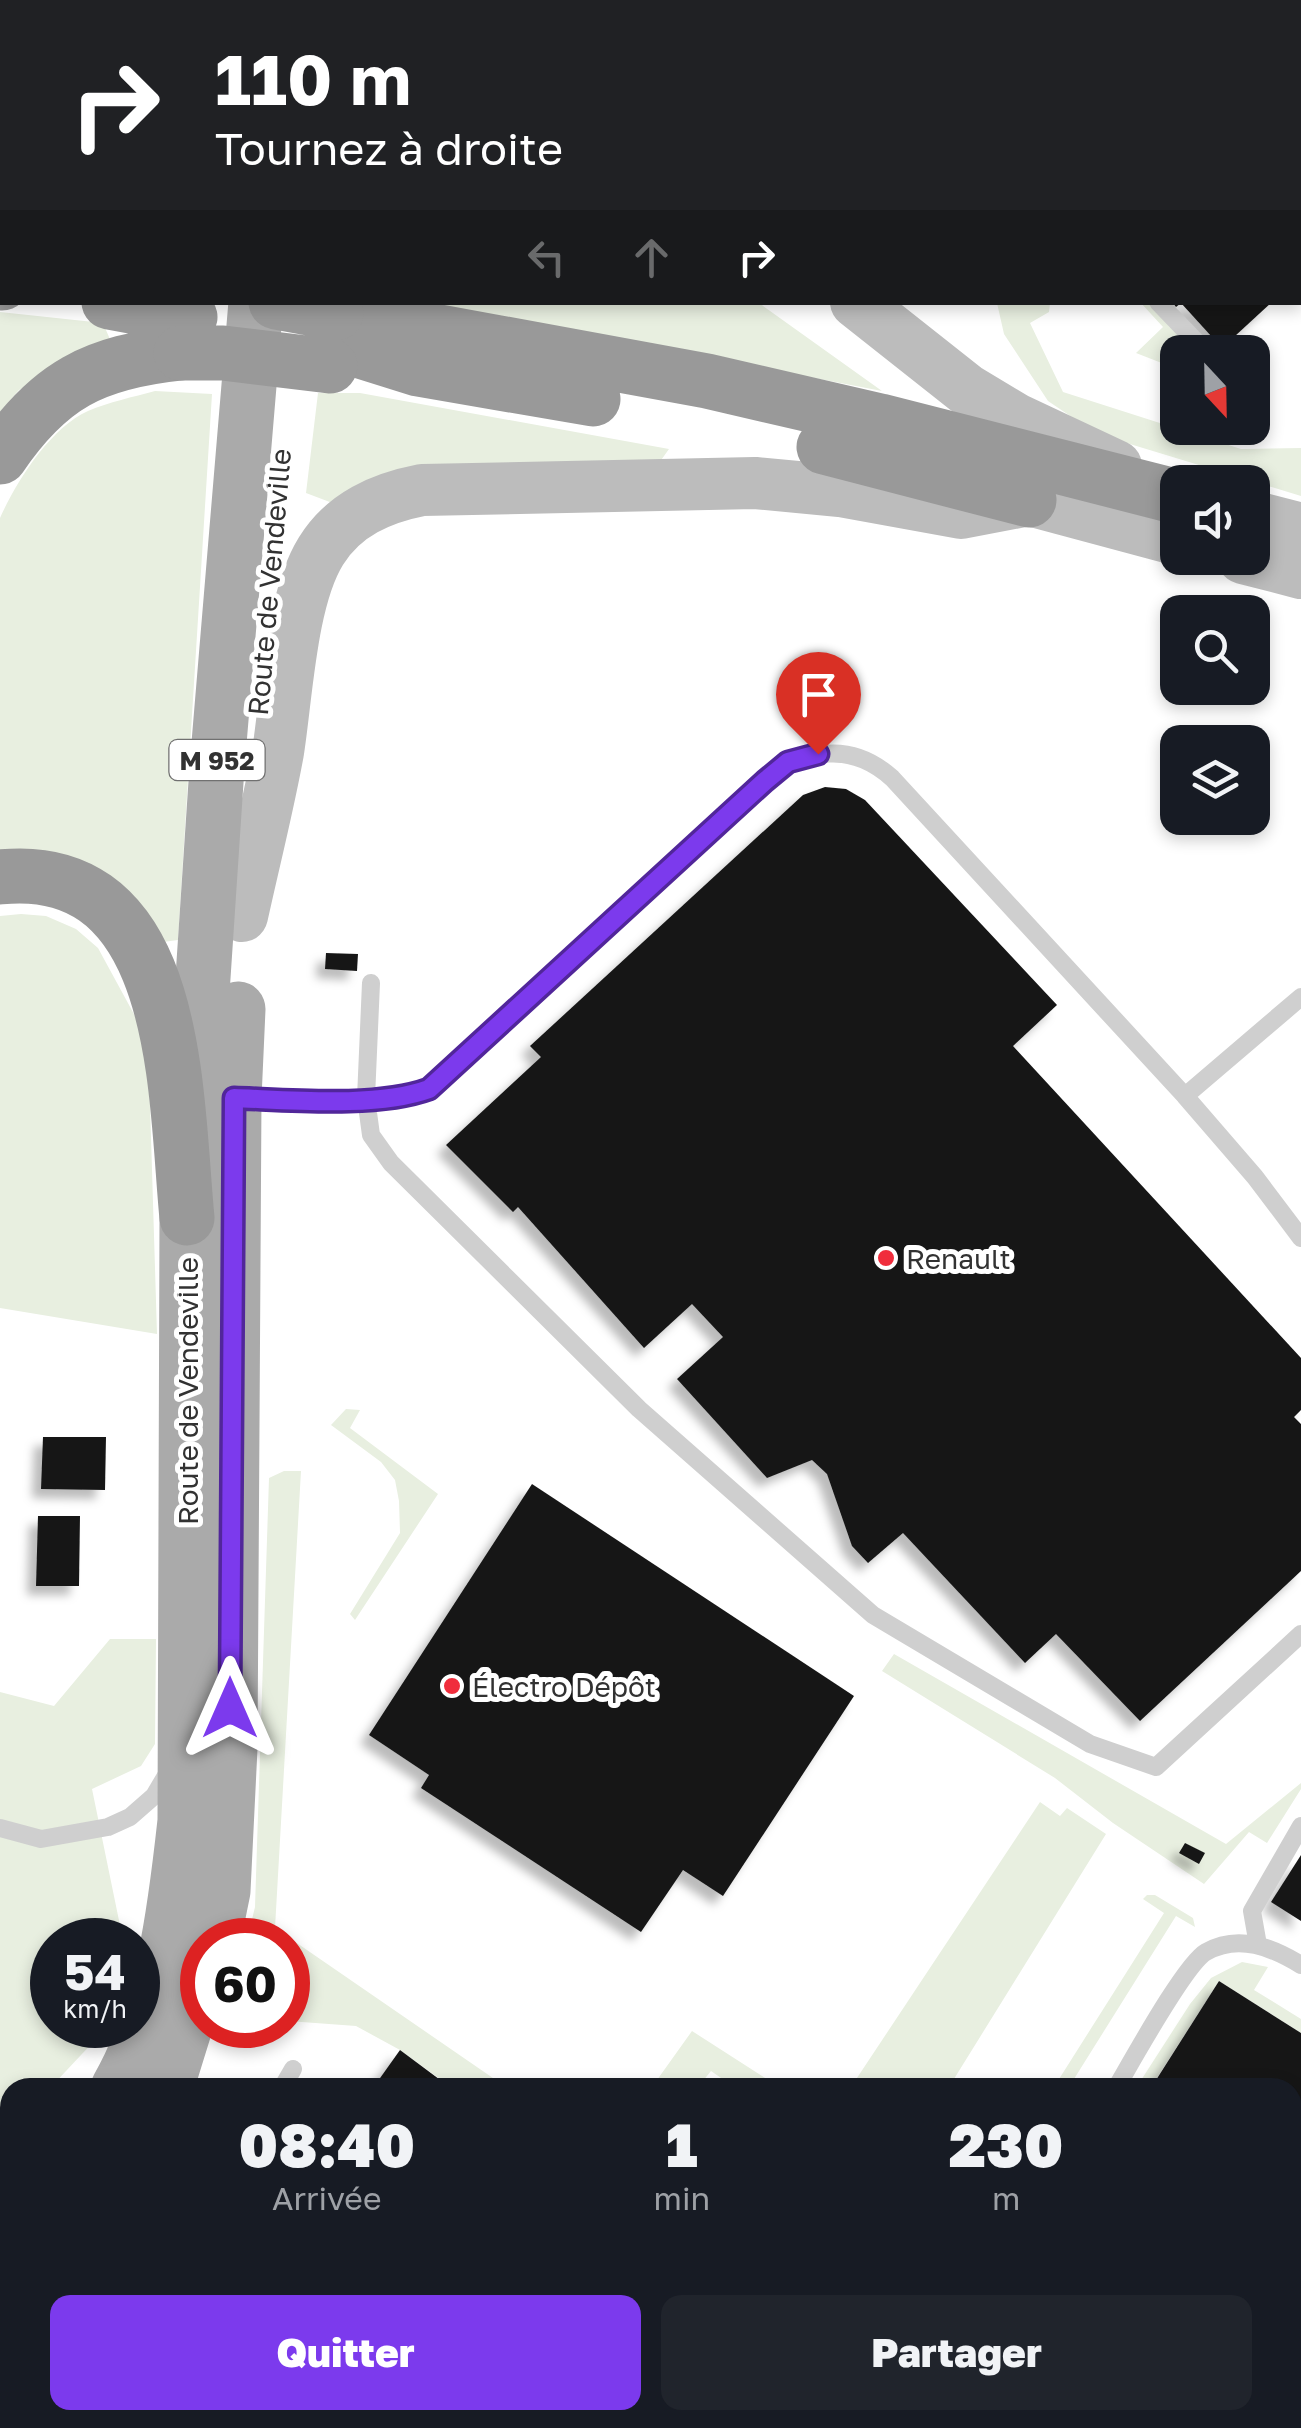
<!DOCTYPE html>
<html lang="fr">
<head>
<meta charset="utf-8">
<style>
	:root { --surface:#171b24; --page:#20242c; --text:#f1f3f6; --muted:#9ea1a6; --accent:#7c3aed }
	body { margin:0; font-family:"Golos Text",sans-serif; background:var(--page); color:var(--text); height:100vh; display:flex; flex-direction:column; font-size:38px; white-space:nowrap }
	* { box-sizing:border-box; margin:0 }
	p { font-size:32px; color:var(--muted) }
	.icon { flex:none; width:55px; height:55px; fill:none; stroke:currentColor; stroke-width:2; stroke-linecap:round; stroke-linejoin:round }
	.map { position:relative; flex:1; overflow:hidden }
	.drawer { position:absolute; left:0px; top:2078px; width:1302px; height:352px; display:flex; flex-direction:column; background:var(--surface); border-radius:30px 30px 0 0; box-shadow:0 5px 15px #0003 }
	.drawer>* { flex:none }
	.top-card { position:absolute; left:0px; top:0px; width:1302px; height:305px; box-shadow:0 5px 15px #0003; background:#202124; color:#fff; overflow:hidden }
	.needle { width:65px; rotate:158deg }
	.buttons { position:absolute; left:1160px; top:335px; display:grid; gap:20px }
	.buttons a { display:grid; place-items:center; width:110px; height:110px; border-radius:20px; background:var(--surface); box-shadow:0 5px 15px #0003; font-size:50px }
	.speed { position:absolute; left:30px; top:1918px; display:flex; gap:20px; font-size:50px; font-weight:700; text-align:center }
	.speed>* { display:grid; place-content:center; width:130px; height:130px; border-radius:50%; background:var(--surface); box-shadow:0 5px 15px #0003; line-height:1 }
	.speed small { font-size:25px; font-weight:400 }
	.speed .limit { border:15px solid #d22; background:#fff; color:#111 }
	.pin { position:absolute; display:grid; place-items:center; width:85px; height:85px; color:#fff; margin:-102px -42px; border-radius:50% 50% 50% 0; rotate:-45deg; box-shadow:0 0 10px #0007 }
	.pin .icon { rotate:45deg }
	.me { position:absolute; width:110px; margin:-55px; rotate:0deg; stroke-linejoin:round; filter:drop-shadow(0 0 8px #0008) }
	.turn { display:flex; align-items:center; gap:35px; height:210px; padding:0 50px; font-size:45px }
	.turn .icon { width:130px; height:130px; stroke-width:2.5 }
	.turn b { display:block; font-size:70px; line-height:85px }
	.lanes { display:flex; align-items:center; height:95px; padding:0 50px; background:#0003; justify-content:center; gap:50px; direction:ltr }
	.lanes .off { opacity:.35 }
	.eta { display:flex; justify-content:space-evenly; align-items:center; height:170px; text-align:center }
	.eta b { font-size:60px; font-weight:800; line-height:70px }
	.primary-button { display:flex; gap:20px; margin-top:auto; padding:20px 50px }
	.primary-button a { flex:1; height:115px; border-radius:20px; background:var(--accent); color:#fff; font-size:40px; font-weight:800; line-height:115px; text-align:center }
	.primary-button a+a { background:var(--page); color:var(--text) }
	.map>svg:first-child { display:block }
	.green { fill:#e8efe0 }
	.building { fill:#191919; filter:url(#shadow) }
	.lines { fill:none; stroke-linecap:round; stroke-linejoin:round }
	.lane { stroke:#cfcfcf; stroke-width:18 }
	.secondary { stroke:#bcbcbc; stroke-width:52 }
	.primary { stroke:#aaa; stroke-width:55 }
	.highway { stroke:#999; stroke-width:55 }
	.highway-bridge { stroke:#999; stroke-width:55 }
	.route-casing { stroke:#51269a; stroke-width:25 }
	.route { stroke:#7c3aed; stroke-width:18 }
	.poi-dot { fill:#f02d3c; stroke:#fff; stroke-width:4 }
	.labels { text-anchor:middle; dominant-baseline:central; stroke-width:10; stroke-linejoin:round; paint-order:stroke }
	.shield { fill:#fff; stroke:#707070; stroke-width:2.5 }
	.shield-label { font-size:25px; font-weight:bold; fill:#323232 }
	.street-label { font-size:28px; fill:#323232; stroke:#fff }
	.poi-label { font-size:28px; fill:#323232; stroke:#fff; text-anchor:start }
</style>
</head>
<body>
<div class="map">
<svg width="1301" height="2428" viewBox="0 0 1301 2428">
	<defs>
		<filter id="shadow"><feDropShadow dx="-9" dy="9" stdDeviation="5" flood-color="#0004"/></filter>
	</defs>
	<rect width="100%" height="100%" fill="#fff"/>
	<path class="green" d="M 1140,302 L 1149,303 L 1195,352 L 1178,352 L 1177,369 L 1136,353 L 1163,327 Z
		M 422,303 L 759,303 L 882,391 Z
		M 997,303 L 1050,303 L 1049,312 L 1030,323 L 1063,392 L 1241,449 L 1301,448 L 1301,496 L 1097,434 L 1048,401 L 1004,334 Z
		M 0,312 L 103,323 L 112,344 L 19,390 L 0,412 Z
		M 155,391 L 212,394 L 178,940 L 163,942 L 135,897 L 94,869 L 0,854 L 0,518 C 16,482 50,428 88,411 C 109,402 133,397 155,391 Z
		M 318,393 L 360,393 L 669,449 L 659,463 L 335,504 L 306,493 Z
		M 21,914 L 46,916 L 76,929 L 98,948 L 135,1016 L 146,1054 L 150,1104 L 157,1334 L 0,1308 L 0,916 Z
		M 346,1409 L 360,1410 L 350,1428 L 438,1494 L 355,1620 L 350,1614 L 400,1533 L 399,1501 L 395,1480 L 381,1462 L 331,1425 Z
		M 284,1471 L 301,1471 L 275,1928 L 506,2087 L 451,2087 L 400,2050 L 356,2026 L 288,2021 L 288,1940 L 247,1940 L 255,1907 L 269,1478 Z
		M 110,1639 L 156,1639 L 155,1744 L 141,1766 L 92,1789 L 123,1940 L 52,1940 L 52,2025 L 101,2025 L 96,2039 L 51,2087 L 10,2088 L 10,2133 L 0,2139 L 0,1692 L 54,1706 Z
		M 894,1654 L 1226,1844 L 1301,1783 L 1301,1789 L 1267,1843 L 1249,1832 L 1204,1884 L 1113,1823 L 1055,1778 L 882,1671 Z
		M 1040,1802 L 1060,1816 L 1067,1808 L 1106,1834 L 949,2087 L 851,2087 Z
		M 1147,1895 L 1155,1895 L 1193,1918 L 1195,1927 L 1176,1916 L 1069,2087 L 1054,2087 L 1164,1913 L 1143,1899 Z
		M 1242,1962 L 1268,1967 L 1254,1990 L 1301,2019 L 1301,2033 L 1219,1981 L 1151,2087 L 1136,2088 L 1190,2004 L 1211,1978 Z
		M 692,2031 L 779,2087 L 734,2087 L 711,2071 L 698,2087 L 652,2087 Z
		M 0,2269 L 10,2269 L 10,2420 L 129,2420 L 127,2428 L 0,2428 Z"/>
	<path class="building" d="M 1172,302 L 1272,302 L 1222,348 L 1181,303 L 1176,307 Z
		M 825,787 L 846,789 L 865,800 L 1057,1005 L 1013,1046 L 1301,1358 L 1301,1410 L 1294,1417 L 1301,1424 L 1301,1571 L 1140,1721 L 1056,1634 L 1025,1663 L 903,1533 L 868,1563 L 852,1546 L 827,1474 L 812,1460 L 767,1478 L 677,1379 L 723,1337 L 692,1304 L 644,1348 L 518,1207 L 513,1212 L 446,1145 L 541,1057 L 530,1046 L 803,795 Z
		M 326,953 L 358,954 L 357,971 L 325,969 Z
		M 43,1437 L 106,1437 L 105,1490 L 41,1489 Z
		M 532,1484 L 854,1696 L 723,1896 L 683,1870 L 641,1932 L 421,1788 L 429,1775 L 369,1735 Z
		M 38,1516 L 80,1516 L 79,1586 L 36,1586 Z
		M 1185,1843 L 1205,1853 L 1199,1864 L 1179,1853 Z
		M 1301,1855 L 1301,1921 L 1271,1902 Z
		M 1219,1981 L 1301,2033 L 1301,2428 L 934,2428 L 940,2420 L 1292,2420 L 1292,2088 L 1151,2088 Z
		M 400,2050 L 451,2088 L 373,2088 Z
		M 363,2420 L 518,2420 L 529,2428 L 357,2428 Z
		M 640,2420 L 684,2420 L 694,2428 L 634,2428 Z"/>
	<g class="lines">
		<path class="lane" d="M 671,0 L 673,2
			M 814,0 L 816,2
			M 1003,2 L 1005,0
			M 1277,2 L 1280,0
			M 1300,258 L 1301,258
			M 1300,277 L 1301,279
			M 1158,302 L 1206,352
			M 1252,397 L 1261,402
			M 371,983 L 366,1098 L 371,1135 L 391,1163 L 639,1409 L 873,1615 L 1090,1744 L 1156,1767 L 1301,1634
			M 1185,1096 L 1255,1177 L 1301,1238
			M 240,1098 C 295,1101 377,1107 429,1089 L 765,781 C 805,749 851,741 892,778 L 1185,1096 L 1301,997
			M 0,1828 L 41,1839 L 108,1827 L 130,1817 L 154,1796 L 170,1769
			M 1258,1945 L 1252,1911 L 1301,1826
			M 282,2088 L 293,2069
			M 1116,2088 C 1132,2061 1185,1964 1206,1952 C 1239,1933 1273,1948 1301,1965
			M 290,2428 L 296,2420
			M 904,2428 L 909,2420"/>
		<path class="secondary" d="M 856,302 L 966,389 L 1016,419 L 1116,466
			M 1252,516 L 1301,529
			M 1243,558 L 1301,573
			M 242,916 C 254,861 268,807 278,752 C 287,694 291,599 321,551 C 344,514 381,498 422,490 L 755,483 L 840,491 L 961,513 L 1029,500 L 1178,540"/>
		<path class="primary" d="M 451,0 L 451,2
			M 160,2 L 161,0
			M 213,1940 L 223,1891 L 230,1748 L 234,1098 L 238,1009
			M 118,2088 C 164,2007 175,1912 185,1821 L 187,1218 L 217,767 L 256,302
			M 166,2088 L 202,1972
			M 0,2160 L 10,2152
			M 0,2221 L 10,2217
			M 161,2428 L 163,2420"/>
		<path class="highway" d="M 0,283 L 2,283
			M 109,302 L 190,317
			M 336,313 L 707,381 L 880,421 L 1178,497
			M 335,343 L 418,369 L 593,399
			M 824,447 L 1029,500
			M 0,457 C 49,385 94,362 181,353
			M 0,877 C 182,858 175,1097 187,1218"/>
		<path class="highway-bridge" d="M 276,302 L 336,313
			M 181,353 L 223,353 L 330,366"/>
	</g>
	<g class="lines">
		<g class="route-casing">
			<path id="route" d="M 230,1708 L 234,1098 C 290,1100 377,1108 429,1089 L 765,781 L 788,762 L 818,754"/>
		</g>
		<use href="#route" class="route"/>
	</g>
	<g class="poi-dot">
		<circle cx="886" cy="1258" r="10"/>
		<circle cx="452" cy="1686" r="10"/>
	</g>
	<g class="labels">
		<rect class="shield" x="169.5" y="740" width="95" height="40" rx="8"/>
		<g class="shield-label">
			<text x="217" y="760">M 952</text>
		</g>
		<g class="street-label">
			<text transform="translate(269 582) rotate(-85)">Route de Vendeville</text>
			<text transform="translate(187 1391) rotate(-90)">Route de Vendeville</text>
		</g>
		<g class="poi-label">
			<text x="906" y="1258">Renault</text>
			<text x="472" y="1686">Électro Dépôt</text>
		</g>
	</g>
</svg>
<div class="buttons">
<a><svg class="needle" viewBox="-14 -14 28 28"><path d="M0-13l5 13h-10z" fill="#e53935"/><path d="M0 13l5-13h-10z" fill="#9ea1a6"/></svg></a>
<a><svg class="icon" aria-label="sound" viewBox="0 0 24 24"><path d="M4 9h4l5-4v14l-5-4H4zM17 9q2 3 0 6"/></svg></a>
<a><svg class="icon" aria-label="search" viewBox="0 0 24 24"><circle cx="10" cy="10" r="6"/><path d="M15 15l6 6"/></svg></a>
<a><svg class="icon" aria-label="layers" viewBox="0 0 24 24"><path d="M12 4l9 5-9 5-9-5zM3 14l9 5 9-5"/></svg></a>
</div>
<div class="speed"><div>54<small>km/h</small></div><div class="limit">60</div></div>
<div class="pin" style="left:818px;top:754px;background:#d93025"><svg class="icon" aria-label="arrive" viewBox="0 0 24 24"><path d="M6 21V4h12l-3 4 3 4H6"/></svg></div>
<svg class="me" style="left:230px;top:1708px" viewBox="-20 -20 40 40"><path d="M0-17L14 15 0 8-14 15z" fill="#7c3aed" stroke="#fff" stroke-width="4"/></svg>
<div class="top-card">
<div class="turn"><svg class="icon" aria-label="right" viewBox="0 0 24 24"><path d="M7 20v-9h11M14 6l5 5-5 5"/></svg><div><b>110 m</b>Tournez à droite</div></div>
<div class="lanes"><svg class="icon off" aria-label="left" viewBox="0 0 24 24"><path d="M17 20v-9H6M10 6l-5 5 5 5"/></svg><svg class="icon off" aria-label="ahead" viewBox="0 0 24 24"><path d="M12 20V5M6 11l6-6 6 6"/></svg><svg class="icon" aria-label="right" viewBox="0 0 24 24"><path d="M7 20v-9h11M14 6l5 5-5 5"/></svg></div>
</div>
<section class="drawer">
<div class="eta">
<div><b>08:40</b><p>Arrivée</p></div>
<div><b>1</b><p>min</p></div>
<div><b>230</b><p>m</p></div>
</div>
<div class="primary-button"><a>Quitter</a><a>Partager</a></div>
</section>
</div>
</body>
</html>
